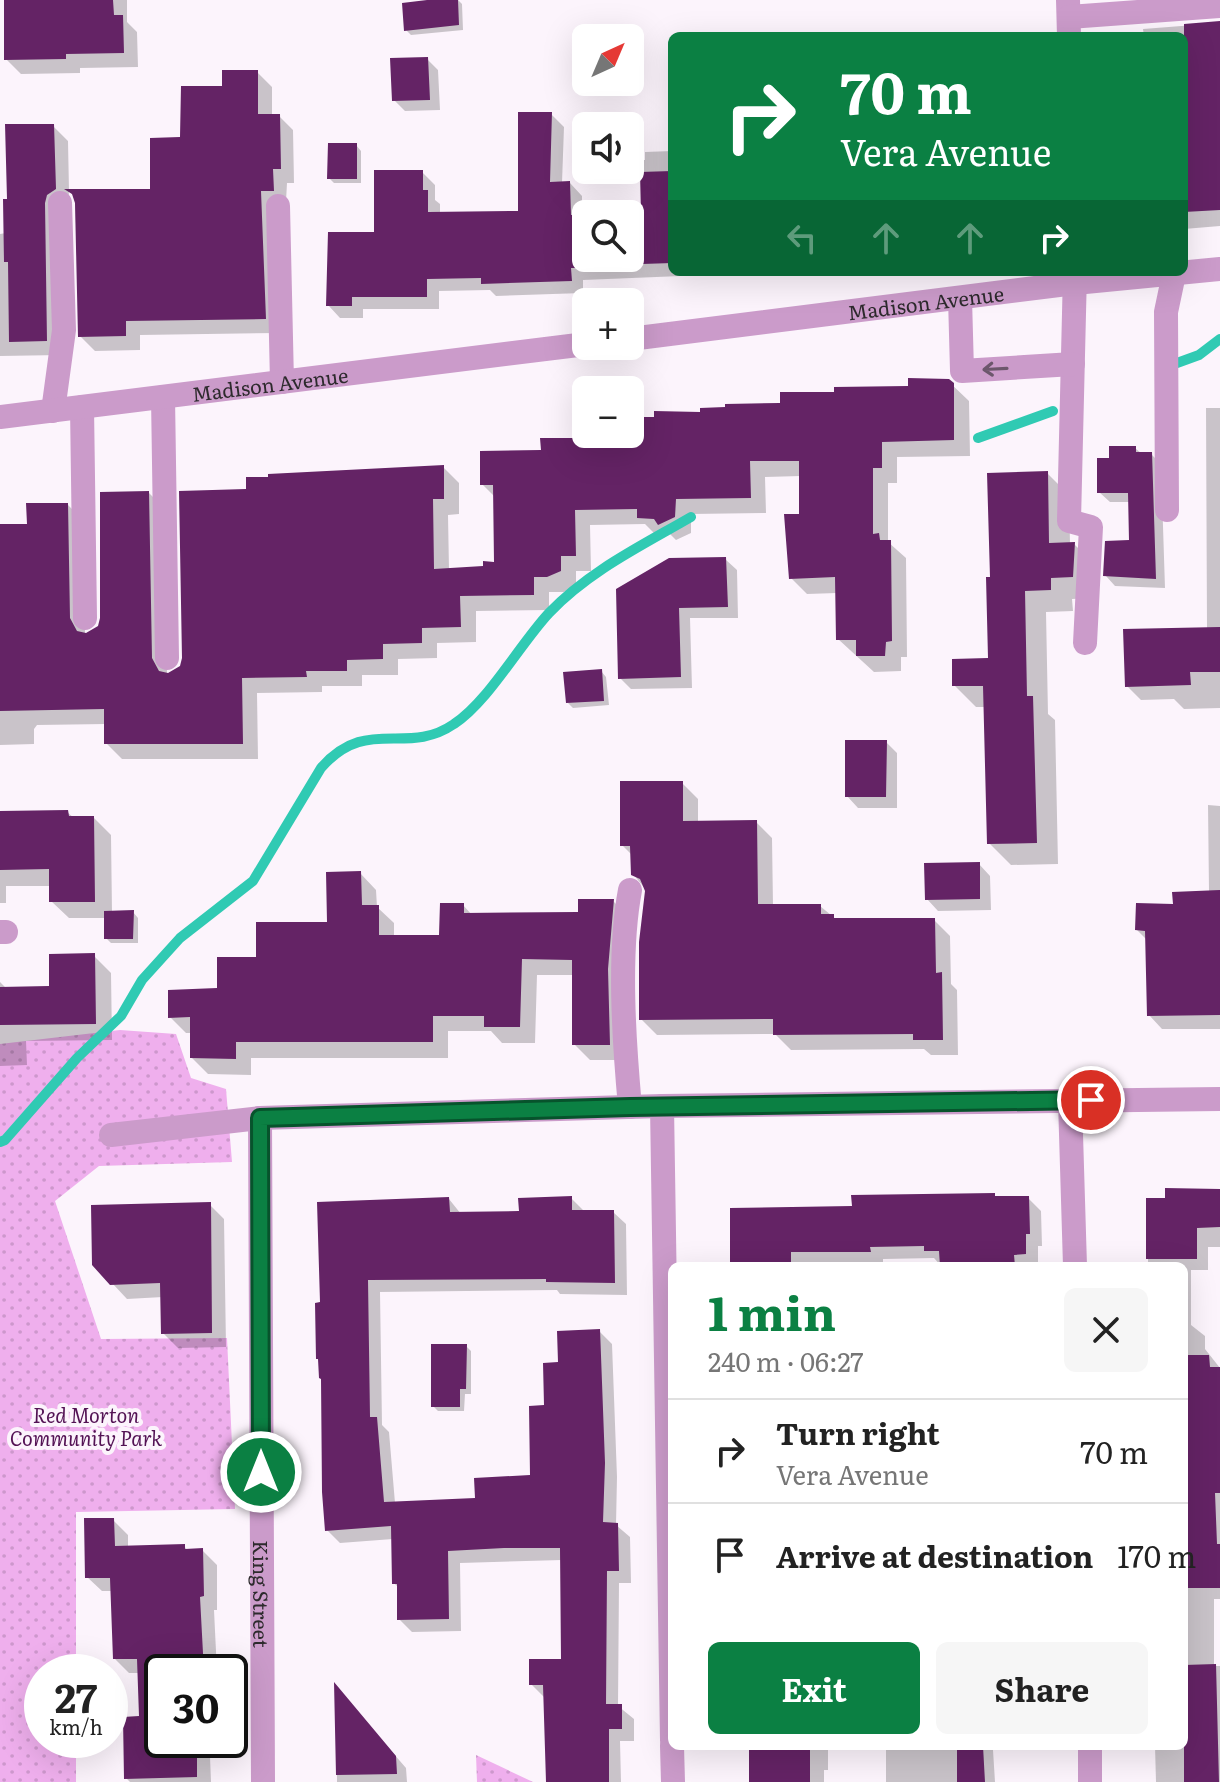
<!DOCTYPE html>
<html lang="en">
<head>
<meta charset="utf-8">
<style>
	:root { --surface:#fff; --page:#f6f6f6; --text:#222; --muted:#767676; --line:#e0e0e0; --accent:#0b8043 }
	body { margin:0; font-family:Literata,serif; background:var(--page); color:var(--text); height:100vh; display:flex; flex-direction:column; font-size:30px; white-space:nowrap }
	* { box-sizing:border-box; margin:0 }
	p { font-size:26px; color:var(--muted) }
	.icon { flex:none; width:44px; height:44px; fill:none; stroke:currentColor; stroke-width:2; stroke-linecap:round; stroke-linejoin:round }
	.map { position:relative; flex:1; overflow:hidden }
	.drawer { position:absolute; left:668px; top:1262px; width:520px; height:488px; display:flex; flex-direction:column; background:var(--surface); border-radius:12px; box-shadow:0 8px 32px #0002 }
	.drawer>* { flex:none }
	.hud { position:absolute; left:668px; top:32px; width:520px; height:244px; border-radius:12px; box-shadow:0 8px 32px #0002; background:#0b8043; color:#fff; overflow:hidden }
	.needle { width:52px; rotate:44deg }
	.fabs { position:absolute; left:572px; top:24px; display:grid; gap:16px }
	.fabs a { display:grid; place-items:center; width:72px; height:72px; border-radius:12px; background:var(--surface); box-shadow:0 8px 32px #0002; font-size:40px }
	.speed { position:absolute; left:24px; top:1654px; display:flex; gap:16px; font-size:40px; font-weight:700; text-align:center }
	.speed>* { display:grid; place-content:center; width:104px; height:104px; border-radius:50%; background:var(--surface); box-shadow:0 8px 32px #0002; line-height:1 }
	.speed small { font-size:20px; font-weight:400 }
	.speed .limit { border:4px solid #111; border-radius:12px; background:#fff; color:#111 }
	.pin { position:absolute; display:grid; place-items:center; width:68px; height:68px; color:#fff; margin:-34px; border:4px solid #fff; border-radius:50%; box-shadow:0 2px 8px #0007 }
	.me { position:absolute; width:88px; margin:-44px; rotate:0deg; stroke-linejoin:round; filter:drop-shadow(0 0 6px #0008) }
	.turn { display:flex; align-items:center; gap:28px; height:168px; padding:0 40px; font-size:36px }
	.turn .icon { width:104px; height:104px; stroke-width:2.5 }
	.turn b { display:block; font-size:56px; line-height:68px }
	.lanes { display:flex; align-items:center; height:76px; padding:0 40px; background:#0003; justify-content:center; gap:40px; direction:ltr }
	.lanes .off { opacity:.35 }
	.round { display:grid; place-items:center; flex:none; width:84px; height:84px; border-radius:12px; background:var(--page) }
	.headline { display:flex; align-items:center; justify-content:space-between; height:136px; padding:0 40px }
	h1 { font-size:48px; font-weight:700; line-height:60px; color:var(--accent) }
	.button { display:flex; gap:16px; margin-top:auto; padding:16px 40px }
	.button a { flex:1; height:92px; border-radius:12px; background:var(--accent); color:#fff; font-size:32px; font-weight:700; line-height:92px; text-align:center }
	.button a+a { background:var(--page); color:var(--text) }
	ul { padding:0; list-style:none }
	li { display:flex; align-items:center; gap:24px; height:104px; padding:0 40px; border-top:2px solid var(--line) }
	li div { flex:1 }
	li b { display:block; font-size:30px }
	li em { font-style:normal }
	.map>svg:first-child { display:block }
	.grass { fill:url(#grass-dots) }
	.shadow { fill:#0003 }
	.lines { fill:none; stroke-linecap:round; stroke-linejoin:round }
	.stream { stroke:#30cab3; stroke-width:10 }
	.building { fill:#642365 }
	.minor { stroke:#cb9bca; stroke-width:24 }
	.oneway { stroke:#6c576c }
	.route-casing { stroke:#07532c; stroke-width:20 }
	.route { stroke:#0b8043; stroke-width:14 }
	.labels { text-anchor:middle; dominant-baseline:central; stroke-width:8; stroke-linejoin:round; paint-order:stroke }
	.street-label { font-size:20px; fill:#2d2a2d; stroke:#fcf4fc }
	.park-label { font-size:20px; font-style:italic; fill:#531254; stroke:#fcf4fc }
</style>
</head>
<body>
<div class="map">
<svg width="1220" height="1782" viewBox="0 0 1220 1782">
	<defs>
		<pattern id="grass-dots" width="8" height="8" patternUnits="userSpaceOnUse" patternTransform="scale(2)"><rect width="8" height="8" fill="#efafed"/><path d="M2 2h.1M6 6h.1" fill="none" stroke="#cd97cc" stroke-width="1.8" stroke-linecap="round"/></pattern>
	</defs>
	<rect width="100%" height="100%" fill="#fcf4fc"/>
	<path class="grass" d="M 120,1030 L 176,1034 L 191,1078 L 226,1089 L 232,1162 L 99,1166 L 55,1201 L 101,1339 L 227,1338 L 235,1509 L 76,1512 L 76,1672 L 42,1672 L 42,1740 L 76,1740 L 76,1782 L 0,1782 L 0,1044 Z
		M 476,1755 L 533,1782 L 477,1782 Z"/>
	<path class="shadow" d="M 6,0 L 127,0 L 127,22 L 137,32 L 138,67 L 80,68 L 80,73 L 21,74 L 6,59 Z
		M 446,0 L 458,0 L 462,4 L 463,30 L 411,35 L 406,30 Z
		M 1220,23 L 1220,226 L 1184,229 L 1184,36 L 1144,36 L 1143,29 Z
		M 427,59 L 438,70 L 440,110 L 405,111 L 394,100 Z
		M 257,72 L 272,87 L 272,116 L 279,116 L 293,130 L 294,183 L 287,183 L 279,333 L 140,335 L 140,350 L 95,351 L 80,336 L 75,197 L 69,191 L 61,355 L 0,356 L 0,234 L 6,233 L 9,201 L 53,126 L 68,141 L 69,191 L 152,191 L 182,139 L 224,88 Z
		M 551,114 L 564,127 L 562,183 L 570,183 L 582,196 L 582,217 L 586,217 L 586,258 L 630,258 L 630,216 L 643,216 L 642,160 L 645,160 L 645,152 L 672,151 L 672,272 L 730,274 L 583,280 L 583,293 L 496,296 L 490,290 L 439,291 L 439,309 L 363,309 L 363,318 L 340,318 L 328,305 L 376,234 L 422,172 L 435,185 L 435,200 L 440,204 L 440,214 L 520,213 Z
		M 356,145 L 361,151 L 361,183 L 334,183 L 329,178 Z
		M 948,381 L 969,401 L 970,456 L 897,457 L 897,483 L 888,483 L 888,542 L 906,558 L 907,657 L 901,657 L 901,671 L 874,672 L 838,639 L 837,593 L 807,594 L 791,578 L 801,516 L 801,476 L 765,477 L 766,513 L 691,514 L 691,533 L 676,540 L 670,534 L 655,534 L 645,524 L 590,525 L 591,571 L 576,571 L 576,586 L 564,592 L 549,592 L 549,610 L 476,611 L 476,642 L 437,643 L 437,658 L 398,659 L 398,675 L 362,675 L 362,686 L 322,686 L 322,692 L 257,693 L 258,759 L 122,759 L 106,743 L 106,724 L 37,725 L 34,729 L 34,744 L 0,745 L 0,526 L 29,526 L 68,505 L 84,521 L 85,636 L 99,627 L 149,493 L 165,509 L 167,676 L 181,667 L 248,491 L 443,467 L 459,483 L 459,514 L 448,515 L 449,570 L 485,568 L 496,564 L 495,497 L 482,484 L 543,452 L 586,440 L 586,434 L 630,434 L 630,428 L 702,414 L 782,405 L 836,394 L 910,388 Z
		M 1206,408 L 1220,408 L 1220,708 L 1184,709 L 1174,699 L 1141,700 L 1127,686 L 1207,629 Z
		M 1135,448 L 1142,454 L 1151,454 L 1161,464 L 1165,588 L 1115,586 L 1106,576 L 1131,542 L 1130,502 L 1110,502 L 1099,492 L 1111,460 Z
		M 1047,473 L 1069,495 L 1070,544 L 1074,544 L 1096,566 L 1095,598 L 1072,599 L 1073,611 L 1046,612 L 1048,714 L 1055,720 L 1058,864 L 1011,865 L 989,843 L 985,707 L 976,707 L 954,685 L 991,660 L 992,579 Z
		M 725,559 L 737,570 L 738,618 L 690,618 L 692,688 L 631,689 L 620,678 L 618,590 Z
		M 601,671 L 606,677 L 609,705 L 573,708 L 568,703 Z
		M 886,742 L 897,753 L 897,808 L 858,808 L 847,796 Z
		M 682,783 L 698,799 L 698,823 L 756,822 L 772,838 L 773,906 L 820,906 L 837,920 L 934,920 L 950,936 L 951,984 L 957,990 L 958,1055 L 931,1055 L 924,1049 L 791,1050 L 775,1034 L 657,1035 L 641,1019 L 647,891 L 633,874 L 632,855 L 622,845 Z
		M 1208,805 L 1220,806 L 1220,1029 L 1162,1029 L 1149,1015 L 1147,940 L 1137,930 L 1175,906 L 1209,892 Z
		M 0,811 L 67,812 L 74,818 L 94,818 L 111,835 L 112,913 L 133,912 L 138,918 L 138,943 L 111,943 L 106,938 L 106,918 L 69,918 L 51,901 L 51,886 L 6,886 L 6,903 L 0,903 Z
		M 979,864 L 990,876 L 991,910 L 938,911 L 927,899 Z
		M 360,873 L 376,890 L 377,907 L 394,923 L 394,937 L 441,937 L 463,905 L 472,915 L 580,914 L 613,901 L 629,917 L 625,1060 L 590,1060 L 574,1044 L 574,975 L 537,975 L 535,1043 L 502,1043 L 491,1031 L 448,1031 L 448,1058 L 251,1058 L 251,1075 L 208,1074 L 192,1058 L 192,1033 L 186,1033 L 170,1017 L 219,989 L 258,959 L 329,924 Z
		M 94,956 L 111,973 L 112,1040 L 26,1041 L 27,1065 L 0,1066 L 0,982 L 7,989 L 52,988 Z
		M 1220,1189 L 1220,1247 L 1208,1247 L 1208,1270 L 1191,1270 L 1191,1325 L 1205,1336 L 1205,1349 L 1220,1368 L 1220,1599 L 1214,1599 L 1214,1666 L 1220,1666 L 1220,1782 L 1156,1782 L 1155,1746 L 1184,1746 L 1184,1266 L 1148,1266 L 1148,1200 L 1167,1200 L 1167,1190 Z
		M 571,1198 L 585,1212 L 613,1212 L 626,1224 L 627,1295 L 560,1294 L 557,1290 L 380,1292 L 382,1425 L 389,1432 L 395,1503 L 477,1500 L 532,1477 L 546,1407 L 561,1364 L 599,1331 L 612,1344 L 617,1477 L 616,1525 L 630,1537 L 631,1583 L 619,1583 L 618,1706 L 634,1719 L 634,1741 L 620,1741 L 621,1782 L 549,1782 L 544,1697 L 531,1684 L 563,1661 L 562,1560 L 460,1563 L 461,1631 L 412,1632 L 399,1619 L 399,1588 L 394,1583 L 393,1539 L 340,1543 L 327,1530 L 323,1380 L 317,1305 L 449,1199 L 461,1214 L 521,1213 Z
		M 997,1198 L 1028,1198 L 1041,1211 L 1042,1246 L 1038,1246 L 1038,1266 L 941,1266 L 934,1258 L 883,1259 L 883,1264 L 732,1266 L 854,1208 Z
		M 210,1205 L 224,1219 L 226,1347 L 178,1348 L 163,1333 L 163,1297 L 127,1299 L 112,1283 Z
		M 466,1346 L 471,1351 L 471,1394 L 465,1394 L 464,1411 L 438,1411 L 433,1406 Z
		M 113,1520 L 128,1535 L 128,1547 L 184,1546 L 188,1551 L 202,1550 L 217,1565 L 217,1610 L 214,1610 L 217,1672 L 162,1672 L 162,1740 L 220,1740 L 221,1756 L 210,1756 L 211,1782 L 130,1782 L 126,1778 L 141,1718 L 139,1673 L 129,1673 L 115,1659 L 113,1591 L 102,1591 L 87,1577 Z
		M 336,1687 L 406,1768 L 407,1782 L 337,1782 Z
		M 749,1746 L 828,1746 L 828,1770 L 824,1770 L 824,1782 L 750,1782 Z
		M 886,1746 L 990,1746 L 993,1750 L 995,1782 L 1024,1782 L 886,1782 Z"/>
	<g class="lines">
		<path class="stream" d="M 1177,363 L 1199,355 L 1220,339
			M 978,438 L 1053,411
			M 0,1142 L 5,1140 L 77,1058 L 121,1016 L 142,980 L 180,938 L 253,881 L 321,768 C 367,715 406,757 454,724 C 488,702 520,644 549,613 C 589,571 641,546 691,517"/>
	</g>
	<path class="building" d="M 4,0 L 113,0 L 114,15 L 123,15 L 124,53 L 66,54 L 66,59 L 4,60 Z
		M 427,0 L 458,0 L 459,25 L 404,31 L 402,3 Z
		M 1220,21 L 1220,210 L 1184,212 L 1184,24 Z
		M 428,57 L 430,100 L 392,101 L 390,58 Z
		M 222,70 L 258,70 L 258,114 L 280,114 L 281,169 L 273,169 L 274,191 L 261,191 L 266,319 L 126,321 L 126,336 L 78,337 L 75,203 L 72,194 L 64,189 L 150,189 L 150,138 L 180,137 L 181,86 L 222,86 Z
		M 518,112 L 552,112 L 550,182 L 570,181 L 571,215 L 586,215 L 586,258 L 630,258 L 630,214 L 627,214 L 641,214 L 640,172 L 672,171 L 672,263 L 642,264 L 642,267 L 571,268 L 572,281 L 481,284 L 481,278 L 427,279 L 427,297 L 352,297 L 352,306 L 326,306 L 328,232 L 374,232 L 374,170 L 423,170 L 423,190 L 428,190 L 428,212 L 518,211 Z
		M 5,124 L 54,124 L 56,189 L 47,195 L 45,203 L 47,341 L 9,342 L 8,262 L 4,262 L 3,199 L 7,199 Z
		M 328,143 L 357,143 L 357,179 L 327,179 Z
		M 908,378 L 949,379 L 954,383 L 954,440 L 882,442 L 882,468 L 873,468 L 873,534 L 879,533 L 880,540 L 891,540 L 892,641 L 886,642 L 885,656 L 856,656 L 856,640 L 836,640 L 835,577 L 789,579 L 784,514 L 799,514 L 799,461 L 750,461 L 751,498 L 676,499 L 675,517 L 658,525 L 654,519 L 637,518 L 637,509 L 575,510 L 576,556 L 561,556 L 561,571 L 547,577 L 534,577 L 534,595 L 460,596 L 461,627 L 422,628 L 422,643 L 383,644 L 383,659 L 347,660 L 347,671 L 306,671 L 307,677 L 242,678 L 243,744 L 104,744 L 104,709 L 0,711 L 0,524 L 27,524 L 26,503 L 68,503 L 70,618 L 77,631 L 86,633 L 98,626 L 100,618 L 100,492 L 149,491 L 152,658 L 159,671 L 168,673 L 180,666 L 182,658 L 179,491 L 246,489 L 246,477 L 268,477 L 268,474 L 444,465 L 444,499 L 433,499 L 434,569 L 483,566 L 483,561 L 494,562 L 493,485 L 480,485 L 480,451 L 541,450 L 540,438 L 584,438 L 584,426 L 586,434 L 630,434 L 630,417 L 654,417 L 654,411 L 700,412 L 700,408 L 725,407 L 725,404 L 780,403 L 780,392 L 834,392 L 834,387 L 908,386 Z
		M 1109,446 L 1136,446 L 1136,452 L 1152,452 L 1156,579 L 1103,576 L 1105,541 L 1129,540 L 1128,493 L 1097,493 L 1097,458 L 1109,458 Z
		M 1048,471 L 1049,543 L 1075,542 L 1073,577 L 1051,578 L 1051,590 L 1025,591 L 1027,696 L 1033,696 L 1037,843 L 987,844 L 983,686 L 952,686 L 952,659 L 988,658 L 986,577 L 990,577 L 987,473 Z
		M 726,557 L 728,607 L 679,608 L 681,677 L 618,679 L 616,589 L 669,558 Z
		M 1220,627 L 1220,672 L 1190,672 L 1191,685 L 1125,687 L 1123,629 Z
		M 602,669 L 604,701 L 566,703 L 563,672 Z
		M 845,740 L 887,740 L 886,797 L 845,797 Z
		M 620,781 L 683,781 L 683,821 L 757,820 L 758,904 L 821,904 L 821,914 L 834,914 L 834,918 L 935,918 L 936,973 L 942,972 L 943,1040 L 913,1040 L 913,1034 L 773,1035 L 773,1019 L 639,1020 L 639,942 L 645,891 L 640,879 L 631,875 L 630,846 L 620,846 Z
		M 68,810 L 69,816 L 94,816 L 95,902 L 49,902 L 49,869 L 0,870 L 0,811 Z
		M 980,862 L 980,899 L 925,900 L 924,863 Z
		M 361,871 L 362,905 L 379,905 L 379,935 L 439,935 L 440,903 L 464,903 L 464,913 L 578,912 L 578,899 L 614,899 L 608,969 L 610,1045 L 572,1045 L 572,960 L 522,959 L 520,1027 L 484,1027 L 484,1016 L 433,1016 L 433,1042 L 236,1042 L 236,1059 L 190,1058 L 190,1017 L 168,1018 L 168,990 L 217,988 L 217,957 L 256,957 L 256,922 L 327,922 L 326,872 Z
		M 1220,890 L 1220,1015 L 1147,1016 L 1145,931 L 1135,930 L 1136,903 L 1173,904 L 1172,892 Z
		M 134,910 L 133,939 L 104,939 L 104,911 Z
		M 95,953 L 96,1024 L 0,1025 L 0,987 L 49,986 L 49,954 Z
		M 1165,1188 L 1220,1189 L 1220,1227 L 1197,1228 L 1197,1259 L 1146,1259 L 1146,1198 L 1165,1198 Z
		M 995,1193 L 995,1196 L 1029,1196 L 1030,1234 L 1026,1234 L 1026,1254 L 1014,1255 L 1015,1266 L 940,1266 L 939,1251 L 924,1251 L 924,1246 L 870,1247 L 871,1252 L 791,1252 L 791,1266 L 730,1266 L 730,1208 L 852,1206 L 851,1195 Z
		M 572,1196 L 572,1210 L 614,1210 L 615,1283 L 546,1282 L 546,1279 L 368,1280 L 370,1417 L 377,1417 L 384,1502 L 475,1498 L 474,1478 L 530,1475 L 529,1406 L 544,1405 L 543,1363 L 558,1362 L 557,1331 L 600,1329 L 605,1463 L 603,1522 L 618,1523 L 619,1571 L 607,1571 L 606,1704 L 622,1704 L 622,1729 L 609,1729 L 609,1782 L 546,1782 L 543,1685 L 529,1685 L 529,1659 L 561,1659 L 560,1548 L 504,1548 L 448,1551 L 449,1619 L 397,1620 L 397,1584 L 392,1584 L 391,1526 L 325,1531 L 322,1492 L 321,1379 L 319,1378 L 318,1359 L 316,1359 L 315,1303 L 320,1302 L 317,1202 L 449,1197 L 450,1212 L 519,1211 L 518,1198 Z
		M 211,1202 L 212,1333 L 161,1334 L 160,1283 L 110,1285 L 92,1265 L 91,1205 Z
		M 431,1344 L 467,1344 L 466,1389 L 460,1389 L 460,1407 L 431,1407 Z
		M 1184,1355 L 1209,1355 L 1210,1367 L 1220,1367 L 1220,1493 L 1215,1493 L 1217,1544 L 1220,1544 L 1220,1588 L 1184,1588 Z
		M 84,1518 L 114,1518 L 115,1546 L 185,1544 L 185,1549 L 203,1548 L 204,1596 L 200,1597 L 204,1672 L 162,1672 L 162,1740 L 197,1740 L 197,1777 L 124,1779 L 123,1717 L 139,1716 L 137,1659 L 113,1659 L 110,1578 L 85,1578 Z
		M 1216,1664 L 1219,1782 L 1184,1782 L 1184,1665 Z
		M 334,1682 L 396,1756 L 397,1774 L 336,1775 Z
		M 749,1746 L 810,1746 L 810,1782 L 749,1782 Z
		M 957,1746 L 983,1746 L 985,1782 L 957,1782 Z"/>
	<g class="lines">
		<g class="minor">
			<path d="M 1068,0 L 1069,36"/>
			<path d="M 1069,17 L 1220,6"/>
			<path d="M 278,206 L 282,382"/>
			<path d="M 1075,272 L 1069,521 L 1091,527 L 1085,643"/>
			<path d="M 960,298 L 962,371 L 1073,364"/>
			<path id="s1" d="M 630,339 L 1075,283 L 1220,269"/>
			<path d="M 163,397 L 167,658"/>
			<path d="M 82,407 L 85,618"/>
			<path d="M 53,411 L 64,330 L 60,203"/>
			<path id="s2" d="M 0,417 L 586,344"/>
			<path d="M 1167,510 L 1166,312 L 1174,274"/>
			<path d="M 0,932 L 6,932"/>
			<path d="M 1070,1101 L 1075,1266"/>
			<path d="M 662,1106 L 672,1740"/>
			<path d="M 630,1107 C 624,1041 618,954 630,890"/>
			<path id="s3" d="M 260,1118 L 263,1782"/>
			<path d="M 111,1135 L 260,1118 L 662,1106 L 1220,1099"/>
			<path d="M 672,1746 L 673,1782"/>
			<path d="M 1090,1746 L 1090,1782"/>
		</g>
	</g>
	<defs><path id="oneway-shaft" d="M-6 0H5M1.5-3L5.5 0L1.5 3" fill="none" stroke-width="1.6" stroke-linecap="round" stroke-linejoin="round" transform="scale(2)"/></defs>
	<use class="oneway" href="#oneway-shaft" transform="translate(995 369) rotate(177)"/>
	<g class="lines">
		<g class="route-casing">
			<path id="route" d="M 261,1472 L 260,1118 L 630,1107 L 1091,1100"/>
		</g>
		<use href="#route" class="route"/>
	</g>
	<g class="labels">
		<g class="street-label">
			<text stroke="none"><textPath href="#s1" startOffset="298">Madison Avenue</textPath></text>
			<text stroke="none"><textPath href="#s2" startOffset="272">Madison Avenue</textPath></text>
			<text stroke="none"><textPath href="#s3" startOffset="476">King Street</textPath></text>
		</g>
		<g class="park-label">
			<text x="86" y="1414">Red Morton<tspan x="86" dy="23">Community Park</tspan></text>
		</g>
	</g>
</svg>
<div class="fabs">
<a><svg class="needle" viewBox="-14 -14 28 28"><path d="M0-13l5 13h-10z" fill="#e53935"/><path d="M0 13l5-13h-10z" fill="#767676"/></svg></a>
<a><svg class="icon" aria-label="sound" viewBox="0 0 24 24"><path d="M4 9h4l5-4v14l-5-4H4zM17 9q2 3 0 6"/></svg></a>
<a><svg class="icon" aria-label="search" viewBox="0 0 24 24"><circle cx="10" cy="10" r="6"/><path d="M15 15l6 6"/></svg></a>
<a>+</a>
<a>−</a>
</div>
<div class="speed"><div>27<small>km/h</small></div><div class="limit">30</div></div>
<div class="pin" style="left:1091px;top:1100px;background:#d93025"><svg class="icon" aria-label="arrive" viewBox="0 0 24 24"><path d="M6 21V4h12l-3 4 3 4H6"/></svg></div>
<svg class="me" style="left:261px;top:1472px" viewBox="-20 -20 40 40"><circle r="17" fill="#0b8043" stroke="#fff" stroke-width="3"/><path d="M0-11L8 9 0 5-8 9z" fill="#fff"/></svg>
<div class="hud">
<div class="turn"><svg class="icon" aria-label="right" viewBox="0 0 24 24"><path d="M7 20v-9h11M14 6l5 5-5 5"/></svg><div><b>70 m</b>Vera Avenue</div></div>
<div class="lanes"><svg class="icon off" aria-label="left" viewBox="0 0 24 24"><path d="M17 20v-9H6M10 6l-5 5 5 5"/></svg><svg class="icon off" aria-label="ahead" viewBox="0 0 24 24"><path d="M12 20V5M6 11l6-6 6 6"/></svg><svg class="icon off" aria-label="ahead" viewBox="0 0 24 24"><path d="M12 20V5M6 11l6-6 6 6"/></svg><svg class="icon" aria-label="right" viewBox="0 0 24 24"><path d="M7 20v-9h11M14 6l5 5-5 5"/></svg></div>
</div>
<section class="drawer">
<div class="headline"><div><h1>1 min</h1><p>240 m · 06:27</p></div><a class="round"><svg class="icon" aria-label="close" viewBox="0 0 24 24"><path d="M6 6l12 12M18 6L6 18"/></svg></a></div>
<ul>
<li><svg class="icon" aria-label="right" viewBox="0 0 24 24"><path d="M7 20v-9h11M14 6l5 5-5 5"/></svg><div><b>Turn right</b><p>Vera Avenue</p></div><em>70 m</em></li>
<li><svg class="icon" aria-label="arrive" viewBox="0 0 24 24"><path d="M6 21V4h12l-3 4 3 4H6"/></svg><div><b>Arrive at destination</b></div><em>170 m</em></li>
</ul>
<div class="button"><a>Exit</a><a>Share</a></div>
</section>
</div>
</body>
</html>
